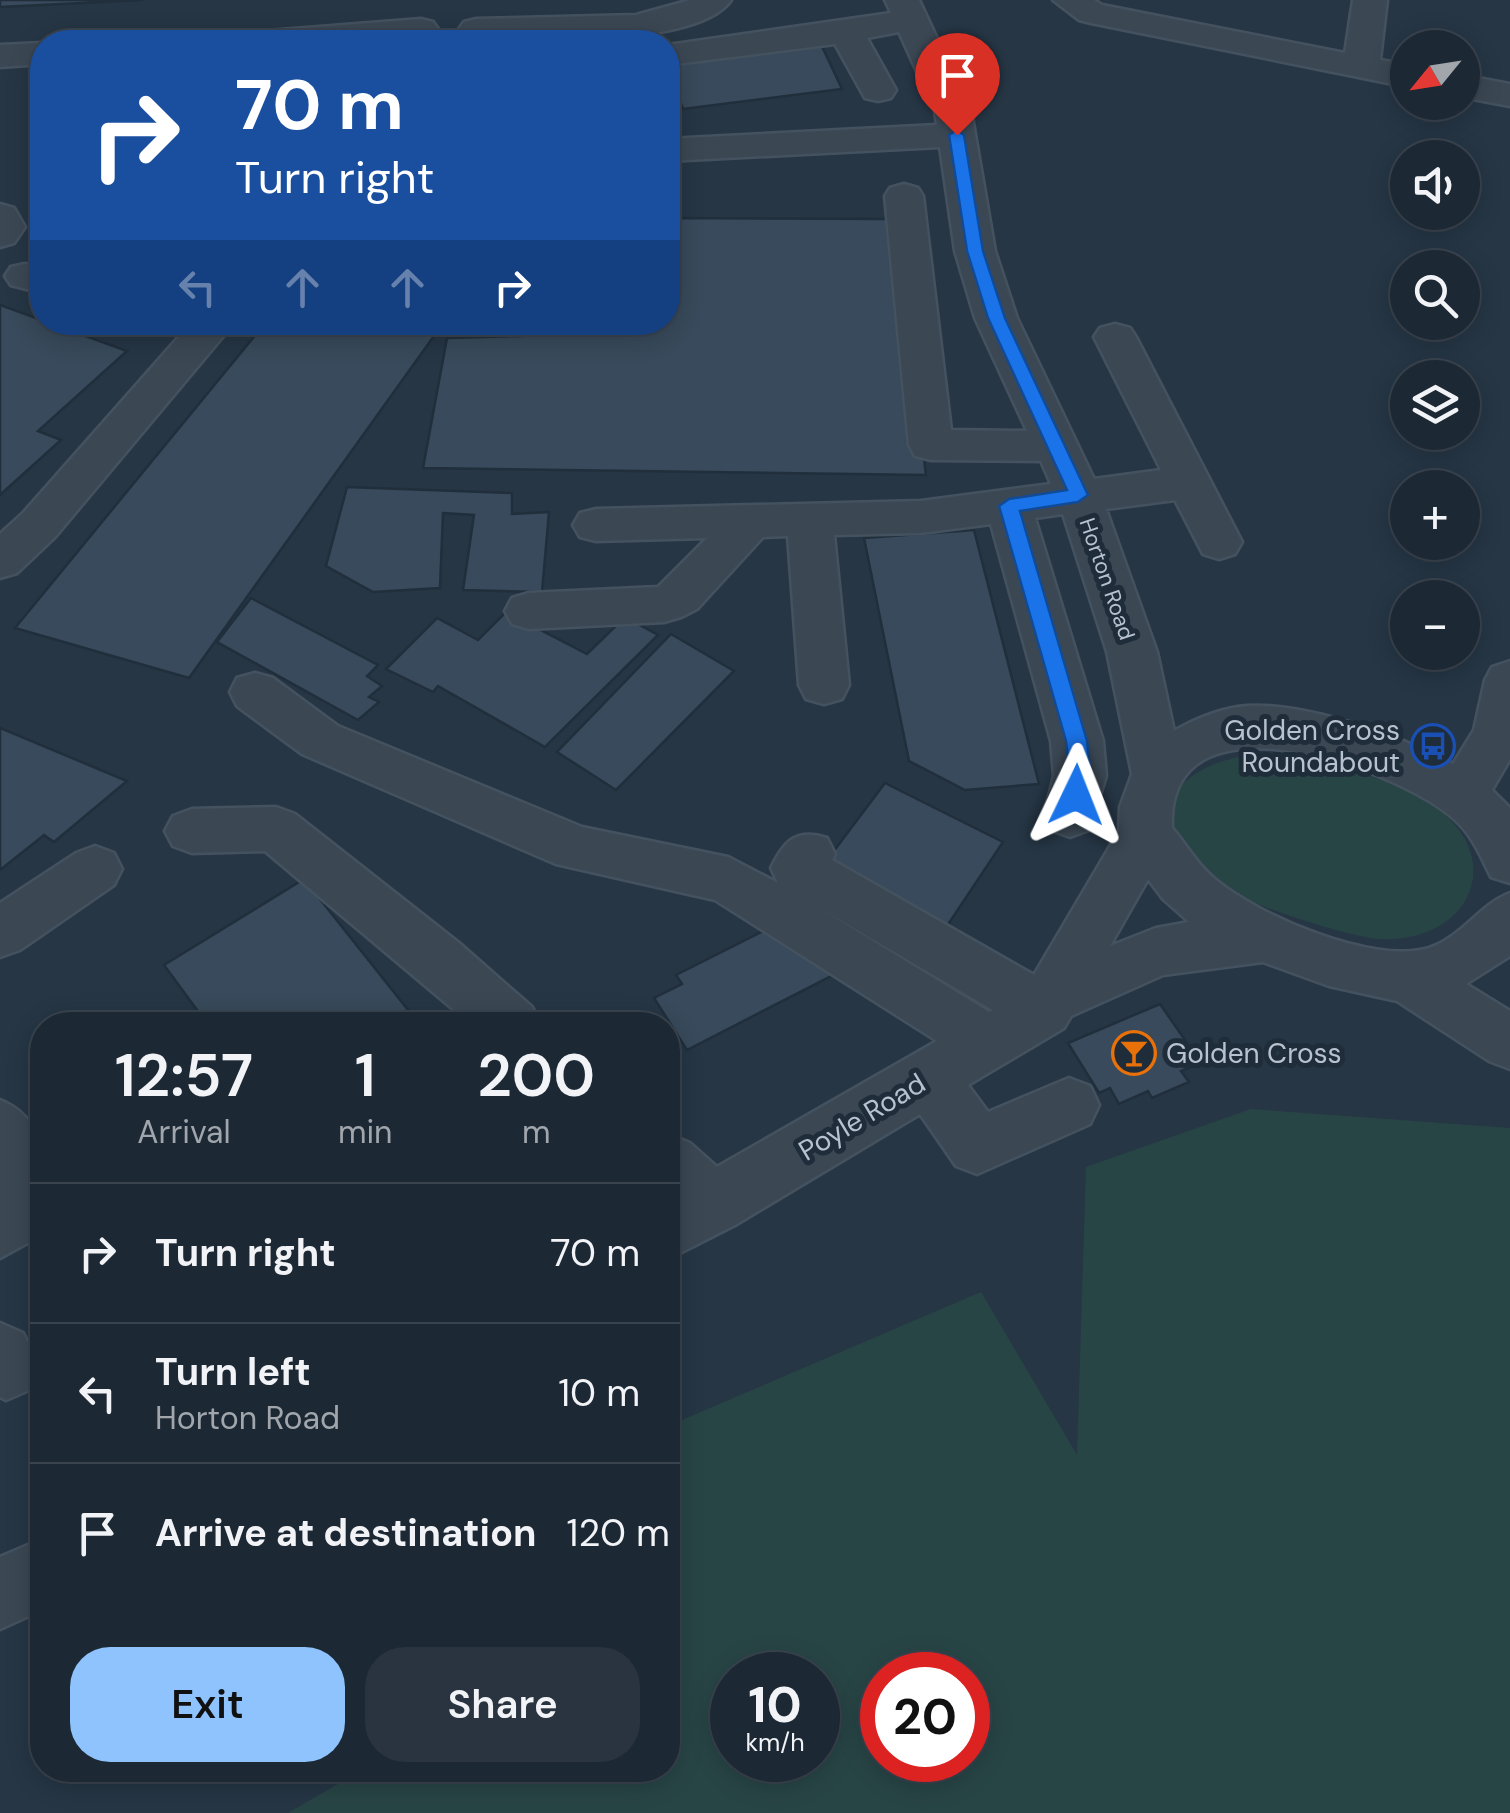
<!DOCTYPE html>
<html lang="en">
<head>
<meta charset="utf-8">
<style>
	:root { --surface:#1c2834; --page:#293440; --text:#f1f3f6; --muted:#a0a6ac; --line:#3a444f; --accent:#8ec3fd }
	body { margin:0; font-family:"DM Sans",sans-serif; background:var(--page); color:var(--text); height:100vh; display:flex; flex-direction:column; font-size:38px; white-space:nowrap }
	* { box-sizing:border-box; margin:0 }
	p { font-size:32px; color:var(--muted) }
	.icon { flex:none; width:55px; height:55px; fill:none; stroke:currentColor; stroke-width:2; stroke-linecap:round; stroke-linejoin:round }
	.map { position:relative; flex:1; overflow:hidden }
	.side { position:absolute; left:30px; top:1012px; width:650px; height:770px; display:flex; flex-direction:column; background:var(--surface); border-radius:40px; box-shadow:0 5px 25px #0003,0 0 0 2px var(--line) }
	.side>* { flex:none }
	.top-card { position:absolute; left:30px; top:30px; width:650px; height:305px; border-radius:40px; box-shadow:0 5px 25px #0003,0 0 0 2px var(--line); background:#1a4fa0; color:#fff; overflow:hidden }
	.needle { width:65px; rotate:240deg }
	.controls { position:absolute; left:1390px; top:30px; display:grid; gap:20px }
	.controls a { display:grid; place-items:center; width:90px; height:90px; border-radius:50%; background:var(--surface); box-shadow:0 5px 25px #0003,0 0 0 2px var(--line); font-size:50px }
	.speed { position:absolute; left:710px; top:1652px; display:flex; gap:20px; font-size:50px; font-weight:700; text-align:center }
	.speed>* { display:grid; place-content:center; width:130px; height:130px; border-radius:50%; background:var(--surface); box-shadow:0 5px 25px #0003,0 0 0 2px var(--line); line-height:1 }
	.speed small { font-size:25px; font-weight:400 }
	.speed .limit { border:15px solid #d22; background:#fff; color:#111 }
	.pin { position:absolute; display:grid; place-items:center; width:85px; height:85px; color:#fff; margin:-102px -42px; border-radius:50% 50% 50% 0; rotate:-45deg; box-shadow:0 0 10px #0007 }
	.pin .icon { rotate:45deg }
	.me { position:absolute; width:110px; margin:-55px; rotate:2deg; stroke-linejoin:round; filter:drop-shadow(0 0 8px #0008) }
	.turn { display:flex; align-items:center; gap:35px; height:210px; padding:0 40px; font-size:45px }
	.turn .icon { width:130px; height:130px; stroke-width:2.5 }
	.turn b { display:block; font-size:70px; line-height:85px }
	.lanes { display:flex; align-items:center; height:95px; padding:0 40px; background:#0003; justify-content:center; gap:50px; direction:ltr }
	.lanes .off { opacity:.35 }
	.eta { display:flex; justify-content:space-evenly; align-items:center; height:170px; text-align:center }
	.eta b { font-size:60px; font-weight:600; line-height:70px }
	.cta { display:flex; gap:20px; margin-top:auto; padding:20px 40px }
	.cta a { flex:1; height:115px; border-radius:40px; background:var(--accent); color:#111; font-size:40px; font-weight:600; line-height:115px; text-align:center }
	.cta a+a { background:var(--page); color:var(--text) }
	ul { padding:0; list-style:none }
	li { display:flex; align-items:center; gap:30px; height:140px; padding:0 40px; border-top:2px solid var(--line) }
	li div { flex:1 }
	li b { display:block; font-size:38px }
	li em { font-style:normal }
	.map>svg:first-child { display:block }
	.green { fill:#284546; fill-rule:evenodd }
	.building { fill:#384a5b; stroke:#212f3c; stroke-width:2.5 }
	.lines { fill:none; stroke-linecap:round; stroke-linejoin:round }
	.minor-casing { stroke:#44515e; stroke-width:5 }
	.minor { fill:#3b4854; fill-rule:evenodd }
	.route { fill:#1a73e8; stroke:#114b97; stroke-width:2.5 }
	.labels { text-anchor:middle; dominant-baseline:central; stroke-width:10; stroke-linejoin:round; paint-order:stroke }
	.far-street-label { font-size:22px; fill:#b8c2ce; stroke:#1f2d3a }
	.poi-label { font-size:28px; fill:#b8c2ce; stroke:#1f2d3a; text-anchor:end }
	.street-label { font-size:28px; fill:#b8c2ce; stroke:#1f2d3a }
</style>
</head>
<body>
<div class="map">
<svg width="1510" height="1813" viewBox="0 0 1510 1813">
	<rect width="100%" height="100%" fill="#263645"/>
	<path class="green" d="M 1254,754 C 1304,758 1385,774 1428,802 C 1510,854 1473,943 1380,939 C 1351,938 1230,899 1209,880 C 1202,874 1197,863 1191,856 C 1186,849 1176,839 1173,831 C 1156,780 1217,759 1254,754 Z
		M 1251,1109 L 1510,1128 L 1510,1813 L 288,1813 L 362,1770 L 668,1770 L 668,1426 L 981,1292 L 1077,1455 L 1086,1167 ZM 732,1675 L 818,1675 L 818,1760 L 732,1760 ZM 882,1675 L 968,1675 L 968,1760 L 882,1760 Z"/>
	<path class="building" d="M 0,0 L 143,0 L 0,7 Z
		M 819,40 L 842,89 L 683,109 L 668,66 L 668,59 Z
		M 668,218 L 894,219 L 926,475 L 423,468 L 447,338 L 522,336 L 523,322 L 668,322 Z
		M 0,305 L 127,351 L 38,431 L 61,440 L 0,495 Z
		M 266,322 L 444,322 L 189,678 L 15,628 Z
		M 347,487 L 512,493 L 512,514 L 549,512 L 542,592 L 463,590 L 474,515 L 443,513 L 440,588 L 373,592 L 326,566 Z
		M 974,530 L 1039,784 L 965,790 L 909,761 L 864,538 Z
		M 251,598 L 378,665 L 367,676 L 382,686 L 369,697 L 379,702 L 358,720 L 217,642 Z
		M 506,612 L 587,654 L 625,617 L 658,635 L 545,747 L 438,686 L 433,692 L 386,669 L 437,618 L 478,640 Z
		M 671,634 L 734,671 L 616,790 L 557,752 Z
		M 0,728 L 127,781 L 54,842 L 44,835 L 0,870 Z
		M 885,783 L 1003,842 L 943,932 L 821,868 Z
		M 304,879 L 420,1025 L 208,1025 L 164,965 Z
		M 771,927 L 782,943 L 806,930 L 837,973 L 687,1050 L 654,998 L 682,984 L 676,975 Z
		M 1160,1004 L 1201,1063 L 1181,1071 L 1189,1082 L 1152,1098 L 1148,1091 L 1119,1104 L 1110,1088 L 1099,1093 L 1068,1043 Z"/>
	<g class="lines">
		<g class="minor-casing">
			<path id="minor" d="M 690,0 L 731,0 C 698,48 532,39 476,39 L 464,36 L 459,29 L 464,22 L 476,19 L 636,15 Z
				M 885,0 L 919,0 L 971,111 L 995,251 L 1017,318 L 1094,479 L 1161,470 L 1094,337 L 1100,328 L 1115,324 L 1130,328 L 1136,337 L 1242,542 L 1235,554 L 1219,559 L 1203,554 L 1175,500 L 1106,509 L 1157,652 L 1174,731 C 1195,719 1222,708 1246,706 C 1306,702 1400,736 1453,764 L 1474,730 L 1485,680 L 1492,667 L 1510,661 L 1510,759 L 1492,790 L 1510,808 L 1510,883 L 1491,877 C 1480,855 1473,836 1454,819 C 1397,768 1165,685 1172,828 C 1187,845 1197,865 1216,880 C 1259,916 1374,965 1429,948 C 1462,937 1479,905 1510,893 L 1510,956 L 1466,984 L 1510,1011 L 1510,1069 L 1489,1061 L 1397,1001 L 1329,986 L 1263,962 L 1163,975 L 1071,1016 L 1064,1028 L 968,1085 L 988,1112 L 1069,1078 L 1090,1086 L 1099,1105 L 1090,1124 L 977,1174 L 956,1166 L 920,1114 L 735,1225 L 668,1259 L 668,1134 L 690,1143 L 717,1167 L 937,1041 L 715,900 L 556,864 L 302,754 L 237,706 L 230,692 L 237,678 L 255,673 L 273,678 L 338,726 L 582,827 L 728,857 L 778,883 L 771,868 C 784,841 796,828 827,838 L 835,854 L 832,860 L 1034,975 L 1119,831 L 1120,807 L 1132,774 L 1107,652 L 1063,514 L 1035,518 L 1103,741 L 1106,776 L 1089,830 L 1070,837 L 1051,830 L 1044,815 L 1054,776 L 1051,741 L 991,524 L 921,533 L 834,535 L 849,685 L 842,699 L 824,704 L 806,699 L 799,685 L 788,536 L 763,537 L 697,609 L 681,617 L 664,622 L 529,629 L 512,624 L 505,611 L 512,598 L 529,593 L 658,587 L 707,538 L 596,541 L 580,537 L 573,525 L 580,513 L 596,509 L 921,501 L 1051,484 L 1041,461 L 931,460 L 915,456 L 909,445 L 885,196 L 890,188 L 904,184 L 918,188 L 923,196 L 951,430 L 1027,431 L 975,318 L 955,251 L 940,147 L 668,161 L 668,139 L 937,125 L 935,111 L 899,32 L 867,38 L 896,90 L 891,98 L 878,101 L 865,98 L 835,44 L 668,65 L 668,45 L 891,13 ZM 1148,879 L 1163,899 L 1189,922 L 1156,928 L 1110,946 ZM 811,903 L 993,1010 L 989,1012 Z
				M 1053,0 L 1094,0 L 1102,5 L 1345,53 L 1353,0 L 1387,0 L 1380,60 L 1408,65 L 1408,87 L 1091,23 L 1079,20 Z
				M 421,19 L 433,22 L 438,29 L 433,36 L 381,42 L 238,42 L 243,35 L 255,32 Z
				M 42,43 L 42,64 L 0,67 L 0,45 Z
				M 1462,75 L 1510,84 L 1510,106 L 1462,97 Z
				M 0,204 L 14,208 L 25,227 L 14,243 L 0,247 Z
				M 25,264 L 42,268 L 42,293 L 11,285 L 5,276 L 11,267 Z
				M 192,322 L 235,322 L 55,537 L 17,573 L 0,578 L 0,534 L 23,513 Z
				M 276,807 L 295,814 L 459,943 L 532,1007 L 541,1025 L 472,1025 L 265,851 L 192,853 L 173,846 L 165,831 L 173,816 L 192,809 Z
				M 95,846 L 114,853 L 122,869 L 114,885 L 20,950 L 0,957 L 0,903 L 76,853 Z
				M 0,1100 C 56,1122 42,1184 42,1235 L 0,1258 Z
				M 0,1323 L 23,1333 L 39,1367 L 29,1390 L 6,1400 L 0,1397 Z
				M 42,1539 L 42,1610 L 0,1629 L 0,1557 Z"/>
		</g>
		<use href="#minor" class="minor"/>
	</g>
	<path class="route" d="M 957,130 L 964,135 L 983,251 L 1005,318 L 1088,495 L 1078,502 L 1020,511 L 1087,741 L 1091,776 L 1083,801 L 1076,804 L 1065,795 L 1070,776 L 1066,741 L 999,506 L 1009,499 L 1067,490 L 988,318 L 967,251 L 949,135 Z"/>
	<defs>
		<g id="bus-ring" transform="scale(2.25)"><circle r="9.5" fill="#1f2d3a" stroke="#1a4fb4" stroke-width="1.5"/><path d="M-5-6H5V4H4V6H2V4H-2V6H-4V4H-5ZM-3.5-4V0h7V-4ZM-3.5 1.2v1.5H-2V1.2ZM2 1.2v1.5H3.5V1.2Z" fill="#1a4fb4"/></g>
		<g id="bar-ring" transform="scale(2.25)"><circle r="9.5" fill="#1f2d3a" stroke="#e8710a" stroke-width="1.5"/><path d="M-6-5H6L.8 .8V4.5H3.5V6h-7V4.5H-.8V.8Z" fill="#e8710a"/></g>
	</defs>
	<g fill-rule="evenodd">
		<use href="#bus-ring" x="1433" y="746"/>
		<use href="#bar-ring" x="1134" y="1053"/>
	</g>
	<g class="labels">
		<g class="far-street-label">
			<text transform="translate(1107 579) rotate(71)">Horton Road</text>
		</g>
		<g class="poi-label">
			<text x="1400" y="730">Golden Cross<tspan x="1400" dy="32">Roundabout</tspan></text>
			<text x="1166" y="1053" text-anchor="start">Golden Cross</text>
		</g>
		<g class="street-label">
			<text transform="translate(862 1117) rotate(-31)">Poyle Road</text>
		</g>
	</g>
</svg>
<div class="controls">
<a><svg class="needle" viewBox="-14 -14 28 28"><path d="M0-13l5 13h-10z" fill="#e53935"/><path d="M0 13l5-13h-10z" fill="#a0a6ac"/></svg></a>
<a><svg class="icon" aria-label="sound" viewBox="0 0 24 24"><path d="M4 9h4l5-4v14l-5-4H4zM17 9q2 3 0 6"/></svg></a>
<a><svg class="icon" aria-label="search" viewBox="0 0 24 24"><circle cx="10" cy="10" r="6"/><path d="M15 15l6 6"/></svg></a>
<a><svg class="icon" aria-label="layers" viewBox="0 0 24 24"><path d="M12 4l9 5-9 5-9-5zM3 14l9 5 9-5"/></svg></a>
<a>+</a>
<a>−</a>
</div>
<div class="speed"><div>10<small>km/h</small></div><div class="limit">20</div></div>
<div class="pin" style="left:957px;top:135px;background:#d93025"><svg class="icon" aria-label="arrive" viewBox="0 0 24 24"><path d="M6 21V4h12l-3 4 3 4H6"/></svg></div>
<svg class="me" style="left:1076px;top:795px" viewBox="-20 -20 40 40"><path d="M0-17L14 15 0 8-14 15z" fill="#1a73e8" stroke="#fff" stroke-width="4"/></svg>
<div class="top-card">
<div class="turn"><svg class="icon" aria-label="right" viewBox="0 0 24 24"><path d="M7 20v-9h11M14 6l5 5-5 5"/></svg><div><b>70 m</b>Turn right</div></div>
<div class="lanes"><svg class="icon off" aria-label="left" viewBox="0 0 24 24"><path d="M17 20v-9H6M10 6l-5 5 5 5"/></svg><svg class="icon off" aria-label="ahead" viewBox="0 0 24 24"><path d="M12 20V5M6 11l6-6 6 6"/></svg><svg class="icon off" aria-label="ahead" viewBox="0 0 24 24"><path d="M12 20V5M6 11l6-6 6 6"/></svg><svg class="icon" aria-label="right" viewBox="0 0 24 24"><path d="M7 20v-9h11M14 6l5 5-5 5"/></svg></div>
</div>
<section class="side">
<div class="eta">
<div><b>12:57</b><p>Arrival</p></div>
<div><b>1</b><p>min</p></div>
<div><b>200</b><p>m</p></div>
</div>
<ul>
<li><svg class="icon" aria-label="right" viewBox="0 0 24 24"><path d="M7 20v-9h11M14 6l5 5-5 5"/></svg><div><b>Turn right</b></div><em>70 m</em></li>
<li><svg class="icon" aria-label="left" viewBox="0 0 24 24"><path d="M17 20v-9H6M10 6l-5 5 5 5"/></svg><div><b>Turn left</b><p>Horton Road</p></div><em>10 m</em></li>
<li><svg class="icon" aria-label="arrive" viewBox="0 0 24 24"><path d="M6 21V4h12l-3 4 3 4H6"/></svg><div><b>Arrive at destination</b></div><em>120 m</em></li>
</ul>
<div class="cta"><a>Exit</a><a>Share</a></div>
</section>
</div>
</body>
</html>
